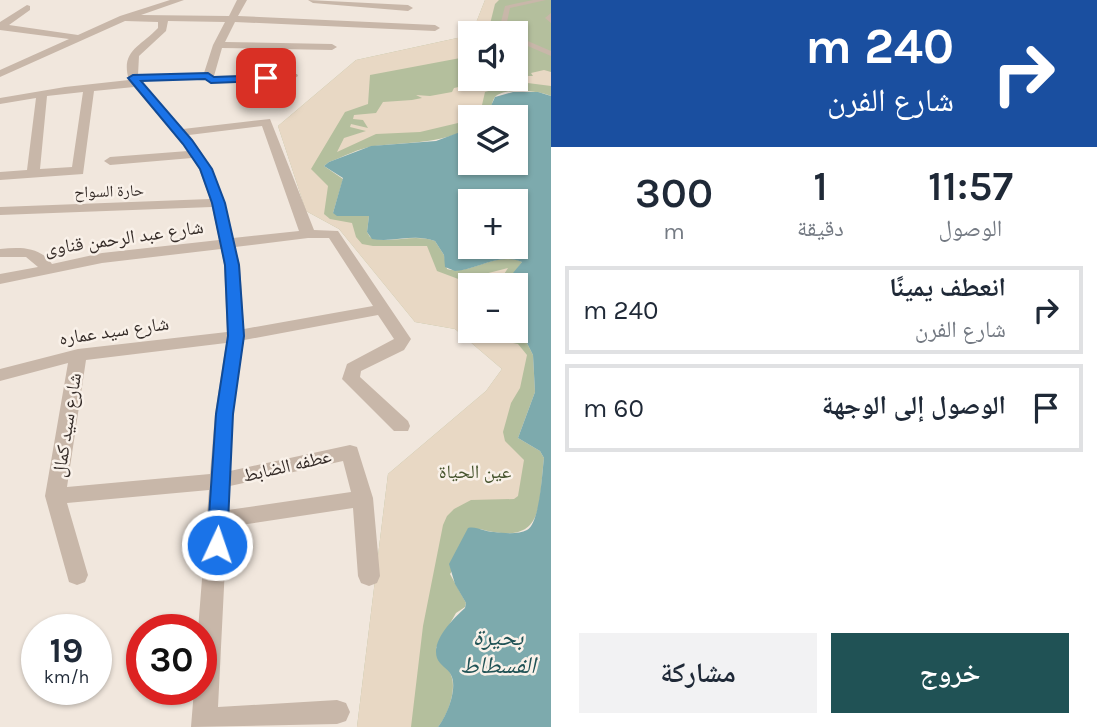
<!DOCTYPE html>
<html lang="ar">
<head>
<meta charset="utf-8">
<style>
	:root { --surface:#fff; --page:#f2f2f3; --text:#1f2937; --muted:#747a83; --line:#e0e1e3; --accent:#205255 }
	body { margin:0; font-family:Karla,"Noto Naskh Arabic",sans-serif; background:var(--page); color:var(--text); direction:rtl; height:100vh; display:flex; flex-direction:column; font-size:26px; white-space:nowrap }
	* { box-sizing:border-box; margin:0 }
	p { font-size:23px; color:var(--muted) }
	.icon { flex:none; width:38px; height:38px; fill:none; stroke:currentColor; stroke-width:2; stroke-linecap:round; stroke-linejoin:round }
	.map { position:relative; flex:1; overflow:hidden; direction:ltr }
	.side { display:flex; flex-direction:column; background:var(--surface); width:546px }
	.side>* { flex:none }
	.top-card { background:#1a4fa0; color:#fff; overflow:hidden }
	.fabs { position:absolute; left:458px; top:21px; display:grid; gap:14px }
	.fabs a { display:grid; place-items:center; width:70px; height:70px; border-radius:0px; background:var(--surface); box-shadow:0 2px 5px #0004; font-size:35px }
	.speed { position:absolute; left:21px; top:614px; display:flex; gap:14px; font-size:35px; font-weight:700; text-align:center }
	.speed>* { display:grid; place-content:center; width:91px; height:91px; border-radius:50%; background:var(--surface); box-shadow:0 2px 5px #0004; line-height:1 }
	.speed small { font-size:18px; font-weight:400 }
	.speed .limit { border:10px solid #d22; background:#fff; color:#111 }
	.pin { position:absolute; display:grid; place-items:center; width:60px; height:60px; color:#fff; margin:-30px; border-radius:14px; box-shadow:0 4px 10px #0006 }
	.me { position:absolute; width:77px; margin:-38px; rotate:3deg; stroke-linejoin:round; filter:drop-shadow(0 0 5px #0008) }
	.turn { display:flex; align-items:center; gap:24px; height:147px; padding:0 28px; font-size:32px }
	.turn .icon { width:91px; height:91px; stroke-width:2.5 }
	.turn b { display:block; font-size:49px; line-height:60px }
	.eta { display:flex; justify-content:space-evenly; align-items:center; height:119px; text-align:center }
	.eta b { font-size:42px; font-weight:600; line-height:49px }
	.action { display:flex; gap:14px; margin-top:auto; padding:14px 28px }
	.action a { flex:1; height:80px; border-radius:0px; background:var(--accent); color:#fff; font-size:28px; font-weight:600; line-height:80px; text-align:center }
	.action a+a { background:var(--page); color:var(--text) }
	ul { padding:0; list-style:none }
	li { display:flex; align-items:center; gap:21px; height:88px; margin:0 14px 10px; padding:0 14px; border:4px solid var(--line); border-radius:0px }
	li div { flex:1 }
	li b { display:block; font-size:26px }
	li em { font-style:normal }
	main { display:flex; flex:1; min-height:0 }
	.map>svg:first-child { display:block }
	.green { fill:#b4bf9d }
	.plaza { fill:#e8d8c4 }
	.water { fill:#7daaad; fill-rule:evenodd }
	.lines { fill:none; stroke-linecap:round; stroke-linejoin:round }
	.lane { fill:#c8b7a9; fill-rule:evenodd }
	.street { fill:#c8b7a9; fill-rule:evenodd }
	.route { fill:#1a73e8; stroke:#114b97; stroke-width:2 }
	.labels { text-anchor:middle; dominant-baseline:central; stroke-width:5; stroke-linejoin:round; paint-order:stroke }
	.far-street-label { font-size:16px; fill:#362d29; stroke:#f9f1e9 }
	.street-label { font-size:19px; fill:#362d29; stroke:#f9f1e9 }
	.park-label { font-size:19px; fill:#45532d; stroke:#f9f1e9 }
	.near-water-label { font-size:24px; font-style:italic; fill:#205255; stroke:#f9f1e9 }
</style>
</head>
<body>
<main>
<section class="side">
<div class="top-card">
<div class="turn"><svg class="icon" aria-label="right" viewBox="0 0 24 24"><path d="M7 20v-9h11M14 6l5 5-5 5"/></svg><div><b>240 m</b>شارع الفرن</div></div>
</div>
<div class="eta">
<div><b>11:57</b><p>الوصول</p></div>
<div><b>1</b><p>دقيقة</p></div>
<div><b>300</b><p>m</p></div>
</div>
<ul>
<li><svg class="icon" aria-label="right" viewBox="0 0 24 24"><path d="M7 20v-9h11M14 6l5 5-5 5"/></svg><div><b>انعطف يمينًا</b><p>شارع الفرن</p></div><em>240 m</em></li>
<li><svg class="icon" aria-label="arrive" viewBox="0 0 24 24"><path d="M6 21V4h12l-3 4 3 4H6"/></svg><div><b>الوصول إلى الوجهة</b></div><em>60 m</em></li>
</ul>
<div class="action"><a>خروج</a><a>مشاركة</a></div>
</section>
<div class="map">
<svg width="551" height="727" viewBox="0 0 551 727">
	<rect width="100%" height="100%" fill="#f1e7dd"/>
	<path class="green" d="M 485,0 L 551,0 L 551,96 C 540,91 505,87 495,97 C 491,102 492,111 486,117 L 471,117 L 471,128 C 439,144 408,142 375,146 C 359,148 343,157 329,162 L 324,166 L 343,179 L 333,213 L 369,216 L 367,232 L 370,237 C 391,245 411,233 435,241 L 444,255 L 447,269 C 470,276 497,250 522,262 L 512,276 L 510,285 L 471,285 L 471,331 L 515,335 L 527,343 L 533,355 L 535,392 L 518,438 L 540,451 L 544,458 C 538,506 546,547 480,529 L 450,574 L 466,603 L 465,607 L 456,613 L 436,648 C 441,657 449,668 452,678 C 456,692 447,717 438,727 L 357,727 L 388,474 L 486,391 L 502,369 L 455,329 L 415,322 L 339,229 L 306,211 L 278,126 L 356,60 L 471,35 L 471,79 L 516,79 L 516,33 L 472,33 Z"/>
	<path class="plaza" d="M 485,0 L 499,0 L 495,4 L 489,28 L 491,33 L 472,33 Z
		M 471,35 L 471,56 L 370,75 L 368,104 L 345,112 L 311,169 L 328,186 L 324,214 L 330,219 L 352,223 L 356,237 L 362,244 L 373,246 L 427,246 L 437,271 L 461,280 L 508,268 L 497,285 L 471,285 L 471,331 L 482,337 L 518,344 L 527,355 L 520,388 L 511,403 L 503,432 L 505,441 L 524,460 L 518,496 L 514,499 L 471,500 L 454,509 L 447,516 L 443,525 L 423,626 L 411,727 L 357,727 L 388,474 L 486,391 L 502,369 L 455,329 L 415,322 L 339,229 L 306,211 L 278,126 L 356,60 Z
		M 544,70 L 551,72 L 551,86 L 520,82 L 485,92 L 482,105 L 476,112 L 458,123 L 420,132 L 376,134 L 337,152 L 344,138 L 366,131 L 350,127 L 351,124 L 368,128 L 363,120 L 353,119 L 354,115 L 376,113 L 383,102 L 412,100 L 422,98 L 416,95 L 430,96 L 452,92 L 454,88 L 468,85 L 471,88 L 479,87 L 476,83 L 487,85 L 494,83 L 490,81 L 499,83 L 519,78 L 516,76 L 533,76 L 531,73 Z"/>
	<path class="water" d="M 513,92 L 538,92 L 551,96 L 551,727 L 438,727 C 447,716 458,688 451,675 C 448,668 440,666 437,658 C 431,640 454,618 465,608 L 466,603 L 455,584 L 449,564 L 468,528 C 477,526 484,532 494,532 C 503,533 518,535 527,530 C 540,523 542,473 544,458 L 540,451 L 518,438 L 535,392 L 533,355 L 527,343 L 515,335 L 482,331 L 516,331 L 516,285 L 510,285 L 513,273 L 522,262 C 499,252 477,270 455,271 L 445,267 L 444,255 L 435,241 C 413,233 394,243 372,239 L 367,232 L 369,216 L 337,216 L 333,213 L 343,178 L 324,166 L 329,162 L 371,146 L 436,141 L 471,128 L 471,163 L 516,163 L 516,117 L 486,117 L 495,97 ZM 471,201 L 516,201 L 516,247 L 471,247 Z"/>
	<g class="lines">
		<path class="lane" d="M 533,0 L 546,0 L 510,8 L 507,22 L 514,33 L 508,33 L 501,22 L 505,6 Z
			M 551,13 L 551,23 L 545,18 Z
			M 516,36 L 551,51 L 551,56 L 516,41 Z"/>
		<path class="street" d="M 170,0 L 184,0 L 141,15 L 229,16 L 237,0 L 247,0 L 238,16 L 435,25 L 440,28 L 435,31 L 235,22 L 225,42 L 332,44 L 337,47 L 332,50 L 222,48 L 214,76 L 297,74 L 298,76 L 293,79 L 211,83 L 205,79 L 141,81 L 183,129 L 270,119 L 314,230 L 338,231 L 411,339 L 404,350 L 361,371 L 360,377 L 408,421 L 410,426 L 408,431 L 394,431 L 342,379 L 347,364 L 394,339 L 378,315 L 244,340 L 233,414 L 230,471 L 350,445 L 357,447 L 373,498 L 380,576 L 377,583 L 369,586 L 361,583 L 358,576 L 353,508 L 227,527 L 218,707 L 337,700 L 346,703 L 350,712 L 346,721 L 337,724 L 191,727 L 194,690 L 201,690 L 201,630 L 198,630 L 209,490 L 67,503 L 88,575 L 85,582 L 77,585 L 69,582 L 45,496 L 68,363 L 0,381 L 0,369 L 78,349 L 227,332 L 224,265 L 221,249 L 102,263 L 0,284 L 0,274 L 38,267 L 26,257 L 0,257 L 0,249 C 19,247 40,246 52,264 L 102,253 L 219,240 L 212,207 L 0,215 L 0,207 L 210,199 L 199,169 L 192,158 L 110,165 L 104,161 L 110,157 L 188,151 L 134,87 L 94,91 L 83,174 L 0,180 L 0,172 L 27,170 L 36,98 L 0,104 L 0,98 L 65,87 L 129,80 C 120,51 140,47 158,28 L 158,22 L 125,21 L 0,77 L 0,70 L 69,39 L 0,30 L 0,22 L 27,5 L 30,6 L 30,10 L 9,25 L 78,35 L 120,16 ZM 168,21 L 225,22 L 213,45 L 204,73 L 138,75 L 139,56 L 166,31 ZM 83,92 L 72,167 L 40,169 L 47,96 ZM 262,126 L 299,231 L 233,238 C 224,200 214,165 189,135 ZM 308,238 L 329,238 L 373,306 L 244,329 L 240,265 L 235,247 ZM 226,343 L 215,414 L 210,474 L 67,487 L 86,360 ZM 343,461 L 351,492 L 228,510 L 230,486 Z
			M 308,0 L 408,5 L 413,8 L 408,11 L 313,3 Z"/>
	</g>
	<path class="route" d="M 208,73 L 214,77 L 266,75 L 271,78 L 266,81 L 211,83 L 205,79 L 141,81 L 192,140 L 212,169 L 225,203 L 239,265 L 244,336 L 233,414 L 227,545 L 224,550 L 217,553 L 210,550 L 207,545 L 216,414 L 228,336 L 225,265 L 212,203 L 200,169 L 183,144 L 128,78 L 133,75 Z"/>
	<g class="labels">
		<g class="far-street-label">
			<text transform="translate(109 191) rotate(-2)">حارة السواح</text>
		</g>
		<g class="street-label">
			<text transform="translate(124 238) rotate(-8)">شارع عبد الرحمن قناوى</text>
			<text transform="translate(114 331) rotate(-8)">شارع سيد عماره</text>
			<text transform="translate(67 425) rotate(-81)">شارع سيد كمال</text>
			<text transform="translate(287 466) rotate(-13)">عطفه الضابط</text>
		</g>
		<g class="park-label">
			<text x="475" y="472">عين الحياة</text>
		</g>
		<g class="near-water-label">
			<text x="498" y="637">بحيرة<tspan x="498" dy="28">الفسطاط</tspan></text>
		</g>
	</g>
</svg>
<div class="fabs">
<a><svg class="icon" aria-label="sound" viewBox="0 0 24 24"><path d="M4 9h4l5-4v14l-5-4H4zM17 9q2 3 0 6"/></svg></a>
<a><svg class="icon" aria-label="layers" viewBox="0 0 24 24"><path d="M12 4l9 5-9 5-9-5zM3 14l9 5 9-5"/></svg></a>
<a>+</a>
<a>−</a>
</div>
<div class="speed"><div>19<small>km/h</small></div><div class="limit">30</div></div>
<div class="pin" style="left:266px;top:78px;background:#d93025"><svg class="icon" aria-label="arrive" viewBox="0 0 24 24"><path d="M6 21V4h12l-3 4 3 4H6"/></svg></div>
<svg class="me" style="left:217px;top:545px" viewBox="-20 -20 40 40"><circle r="17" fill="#1a73e8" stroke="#fff" stroke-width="3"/><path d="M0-11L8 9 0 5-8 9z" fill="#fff"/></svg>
</div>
</main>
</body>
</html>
